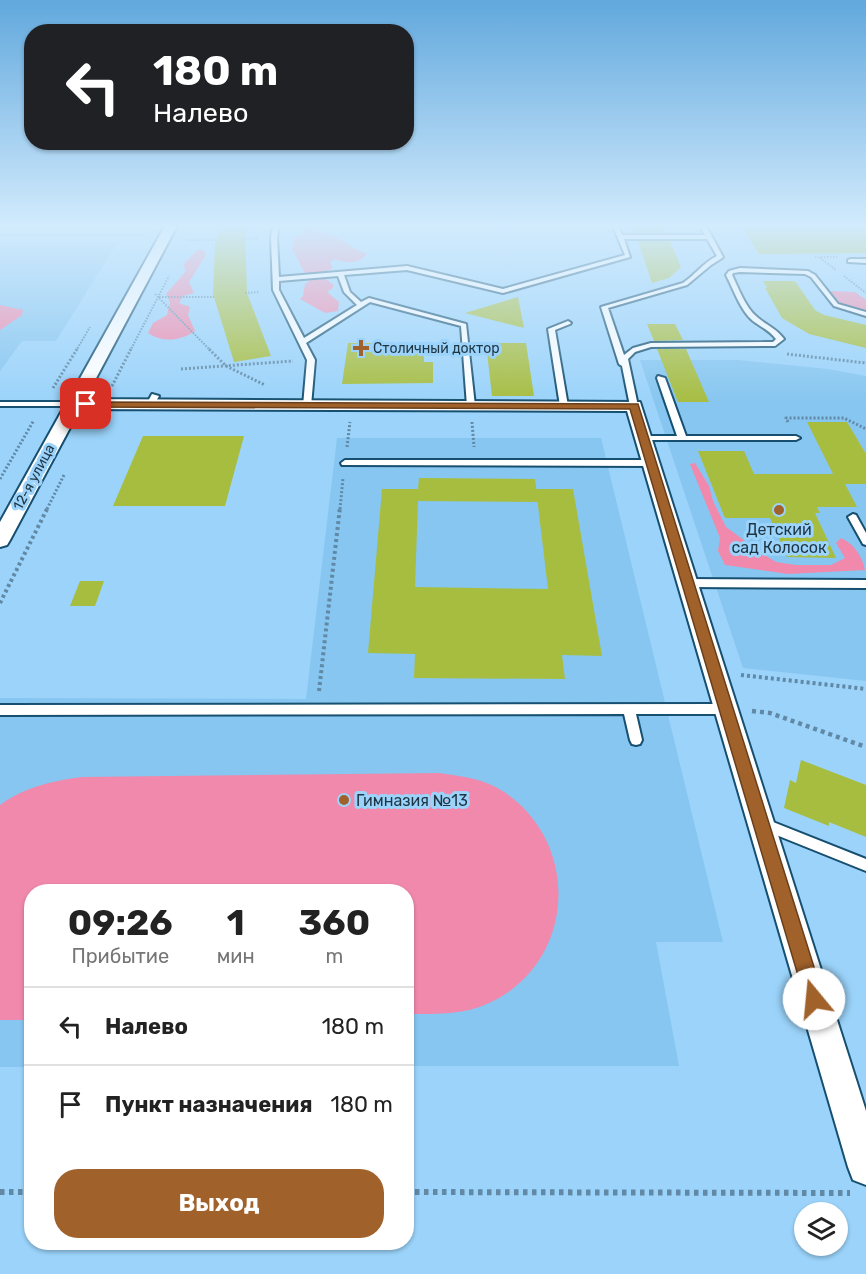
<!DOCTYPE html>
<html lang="ru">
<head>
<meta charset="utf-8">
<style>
	:root { --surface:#fff; --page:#f6f6f6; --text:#222; --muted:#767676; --line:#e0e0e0; --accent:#a1612a }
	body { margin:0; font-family:Rubik,sans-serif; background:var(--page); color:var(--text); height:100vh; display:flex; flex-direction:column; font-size:22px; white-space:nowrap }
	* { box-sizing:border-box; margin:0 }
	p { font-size:20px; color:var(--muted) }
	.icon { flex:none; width:33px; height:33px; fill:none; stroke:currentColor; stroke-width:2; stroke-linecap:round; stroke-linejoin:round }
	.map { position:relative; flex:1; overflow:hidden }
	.side { position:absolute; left:24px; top:884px; width:390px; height:366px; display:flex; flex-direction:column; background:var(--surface); border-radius:24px; box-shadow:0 2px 4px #0004 }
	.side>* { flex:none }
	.hud { position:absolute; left:24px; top:24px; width:390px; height:126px; border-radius:24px; box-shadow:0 2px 4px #0004; background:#202124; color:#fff; overflow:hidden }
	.fabs { position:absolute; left:794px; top:1202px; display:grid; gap:12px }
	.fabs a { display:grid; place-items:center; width:54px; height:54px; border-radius:50%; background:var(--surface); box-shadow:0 2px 4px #0004; font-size:30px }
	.pin { position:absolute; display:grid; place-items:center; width:51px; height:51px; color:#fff; margin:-26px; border-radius:12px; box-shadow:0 3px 9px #0006 }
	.me { position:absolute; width:66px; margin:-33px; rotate:343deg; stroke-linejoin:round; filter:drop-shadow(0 0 4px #0008) }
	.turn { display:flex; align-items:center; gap:21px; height:126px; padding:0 30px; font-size:27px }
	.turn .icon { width:78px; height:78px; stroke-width:2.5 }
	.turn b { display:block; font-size:42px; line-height:51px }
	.eta { display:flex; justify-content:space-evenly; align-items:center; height:102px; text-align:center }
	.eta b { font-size:36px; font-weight:700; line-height:42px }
	.primary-button { display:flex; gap:12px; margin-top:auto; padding:12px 30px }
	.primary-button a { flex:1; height:69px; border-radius:24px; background:var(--accent); color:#fff; font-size:24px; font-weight:700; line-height:69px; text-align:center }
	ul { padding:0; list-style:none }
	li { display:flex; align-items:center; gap:18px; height:78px; padding:0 30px; border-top:2px solid var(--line) }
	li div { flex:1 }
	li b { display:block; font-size:22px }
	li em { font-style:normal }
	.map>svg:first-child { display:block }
	.built { fill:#87c6f0 }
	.green { fill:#f189ac }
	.building { fill:#a7bd40 }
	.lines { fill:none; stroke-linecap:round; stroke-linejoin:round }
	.service-casing { stroke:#164f6f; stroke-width:4 }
	.minor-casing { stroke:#164f6f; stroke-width:4 }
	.path-far4 { stroke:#6189a5; stroke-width:2; stroke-dasharray:1.5 1.5; stroke-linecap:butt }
	.path-far3 { stroke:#6189a5; stroke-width:3; stroke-dasharray:2 2; stroke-linecap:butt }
	.path-far2 { stroke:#6189a5; stroke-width:4; stroke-dasharray:3 3; stroke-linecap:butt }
	.path-far1 { stroke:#6189a5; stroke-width:4.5; stroke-dasharray:4 4; stroke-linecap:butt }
	.path { stroke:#6189a5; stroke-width:6; stroke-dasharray:4.5 4.5; stroke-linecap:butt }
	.service { fill:#fff; fill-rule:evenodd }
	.minor { fill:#fff; fill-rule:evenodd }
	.route { fill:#a1612a; stroke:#693f1b; stroke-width:1.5 }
	.poi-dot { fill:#a1612a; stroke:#9bd3fa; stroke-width:2 }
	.labels { text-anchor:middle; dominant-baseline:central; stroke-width:6; stroke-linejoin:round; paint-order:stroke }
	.far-poi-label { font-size:14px; fill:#1e3544; stroke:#9bd3fa; text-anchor:start }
	.far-street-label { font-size:14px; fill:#1e3544; stroke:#9bd3fa }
	.poi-label { font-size:16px; fill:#1e3544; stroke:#9bd3fa }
</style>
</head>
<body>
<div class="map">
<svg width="866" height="1274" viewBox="0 0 866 1274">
	<rect width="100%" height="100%" fill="#9bd3fa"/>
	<path class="built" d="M 0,242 L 118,242 L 56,341 L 22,341 L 0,371 Z
		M 640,360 L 738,360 L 828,369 L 866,376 L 866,681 L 743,668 Z
		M 337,438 L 601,438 L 723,942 L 656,942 L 679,1066 L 407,1066 L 406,891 L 32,891 L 31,1067 L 0,1067 L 0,698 L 306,699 Z"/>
	<path class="green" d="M 301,224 L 308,224 C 317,232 325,233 336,237 C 347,243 355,250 367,254 C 358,265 346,263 334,259 L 330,263 L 333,268 L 324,272 L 305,273 L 292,249 L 294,238 L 303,233 Z
		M 197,250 L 204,250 L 206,255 L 189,282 L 194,293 L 183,296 L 179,303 L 190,307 L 188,315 L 195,331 C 180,341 163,343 148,333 L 153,323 L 167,315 L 170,302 L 166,294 L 186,271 L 183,265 Z
		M 325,279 L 333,284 L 333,288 L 327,292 L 339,302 L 338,311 L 325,313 L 300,299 L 303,296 L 305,284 L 311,280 Z
		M 830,291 L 855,292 L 866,300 L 866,311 L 841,304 Z
		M 0,305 L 23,310 L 22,315 L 0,330 Z
		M 695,463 L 709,486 L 713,501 L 726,527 L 760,552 L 776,562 L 796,565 L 831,565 L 845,558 L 836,543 L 841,538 C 854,544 862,556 865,570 L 788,574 L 725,565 L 718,551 L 720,538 L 690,464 Z
		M 439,773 C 462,776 485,779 504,792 C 583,845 575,965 487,1004 C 463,1015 433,1014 407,1014 L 406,891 L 32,891 L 31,1020 L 0,1020 L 0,805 C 25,787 52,781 82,777 Z"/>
	<path class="building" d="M 222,224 L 249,224 L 245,234 L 247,293 L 271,356 L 234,362 L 213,294 L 215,243 Z
		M 632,224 L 662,224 L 666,233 L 635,233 Z
		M 740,224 L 866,224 L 866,253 L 759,254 Z
		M 638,241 L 670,241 L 681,267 L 669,278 L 652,283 Z
		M 763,281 L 795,281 L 815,310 L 824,315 L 866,325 L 866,348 L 809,334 L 782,318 L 765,288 L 767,288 Z
		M 518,297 L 524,328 L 465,313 Z
		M 647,324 L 675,324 L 683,340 L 654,341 Z
		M 348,343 L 424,343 L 424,362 L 433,362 L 433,383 L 342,384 Z
		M 486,343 L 526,343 L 534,396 L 492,396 Z
		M 657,349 L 686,349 L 709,402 L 678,402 Z
		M 807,422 L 847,422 L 866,454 L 866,484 L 845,484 L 857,507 L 817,507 L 820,513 L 815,513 L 836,558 L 787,557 L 770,518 L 725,518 L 698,451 L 744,451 L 754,474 L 833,474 Z
		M 143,436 L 244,436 L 225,506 L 113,506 Z
		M 419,478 L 535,479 L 538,502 L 418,501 L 415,587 L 548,589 L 536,489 L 573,489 L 602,656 L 562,655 L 565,679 L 414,678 L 415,654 L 368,653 L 382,489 L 418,489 Z
		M 80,581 L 104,581 L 95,606 L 70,606 Z
		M 801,760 L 866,785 L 866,837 L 829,822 L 829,826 L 784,808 L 790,780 L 796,783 Z"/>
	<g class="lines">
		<g class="service-casing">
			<path id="service" d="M 274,224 L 280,224 L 277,237 L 279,277 L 407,266 L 503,289 L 625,255 L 612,224 L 618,224 L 622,235 L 705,235 L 699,224 L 705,224 L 723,257 L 722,258 L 711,265 L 687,285 L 608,308 L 624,355 L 633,348 L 651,343 L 773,342 L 776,339 C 770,331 761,327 753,321 C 740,310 734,290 726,275 L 729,271 L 740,268 L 808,271 L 815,275 L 838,304 L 866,312 L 866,316 L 834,306 L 811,277 L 805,274 L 740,272 L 733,273 L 732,275 C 739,289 745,307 757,317 C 766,325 776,328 784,339 L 775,346 L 651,347 L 635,352 L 628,359 L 638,406 L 634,408 L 630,406 L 622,366 L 619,364 L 601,307 L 683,283 C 695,275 703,263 717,256 L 707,239 L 624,239 L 630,257 L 503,293 L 407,270 L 344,275 L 350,292 L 361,302 L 369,298 L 466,324 L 475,406 L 471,408 L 467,406 L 461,326 L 370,302 L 306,343 L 315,360 L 311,406 L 307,408 L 303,406 L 307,360 L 273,290 L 271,237 ZM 338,276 L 344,292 L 357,305 L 304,338 L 279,290 L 279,281 Z
				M 850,259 L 866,259 L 866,263 L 848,262 L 848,260 Z
				M 568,321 L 571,323 L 570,324 L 555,330 L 568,406 L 564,408 L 560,406 L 548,329 Z
				M 658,376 L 665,378 L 686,436 L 796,436 L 800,438 L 796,440 L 642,440 L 641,438 L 645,436 L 677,436 L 657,378 Z
				M 152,394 L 159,396 L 153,407 L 147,407 L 146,405 Z
				M 0,402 L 74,402 L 78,404 L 74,406 L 0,406 Z
				M 345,460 L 652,460 L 656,463 L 652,466 L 342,465 L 341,463 Z
				M 853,514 L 856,515 L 866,533 L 866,545 L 863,544 L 848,517 Z
				M 688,579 L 866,580 L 866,588 L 688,587 L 683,583 Z
				M 727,704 L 731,706 L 733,709 L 731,712 L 727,714 L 636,714 L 642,740 L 640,744 L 636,745 L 632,744 L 630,740 L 624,714 L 0,715 L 0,705 Z
				M 763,818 L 866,859 L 866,871 L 759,828 L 757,824 L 759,820 Z"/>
		</g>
		<g class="minor-casing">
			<path id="minor" d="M 166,224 L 178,224 L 85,399 L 640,402 L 866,1111 L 866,1185 L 853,1180 L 848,1167 L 627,411 L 80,409 L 10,540 L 7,545 L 0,547 L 0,522 Z"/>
		</g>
		<path class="path-far4" d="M 0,235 L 145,235
			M 244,239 L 258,238
			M 187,240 L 216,240
			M 815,257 L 838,257
			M 820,258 L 836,270
			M 844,276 L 866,293
			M 245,293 L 259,292
			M 155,294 L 211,351
			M 159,297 L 214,297
			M 76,351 L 90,327
			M 130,351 L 169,276"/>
		<path class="path-far3" d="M 209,349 L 226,366 L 265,385
			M 787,354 L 866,363
			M 181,369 L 293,361
			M 112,386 L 131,349
			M 53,388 L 77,349
			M 472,422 L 474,447
			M 788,422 L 786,418 L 844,418 L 866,429
			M 347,447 L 350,422
			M 0,479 L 34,420
			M 47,509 L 64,475
			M 340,509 L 343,478"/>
		<path class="path-far2" d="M 0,603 L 48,507
			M 741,675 L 866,689
			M 319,691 L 340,507"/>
		<path class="path-far1" d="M 752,711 L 770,713 L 866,747"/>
		<path class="path" d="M 0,1192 L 32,1192
			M 406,1192 L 850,1193"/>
		<use href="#service" class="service"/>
		<use href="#minor" class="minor"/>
	</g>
	<linearGradient id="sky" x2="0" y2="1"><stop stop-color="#61a8dd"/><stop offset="0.56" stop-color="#d2ebfd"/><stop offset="1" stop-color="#d2ebfd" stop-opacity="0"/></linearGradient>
	<rect width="866" height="403" fill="url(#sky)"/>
	<path class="route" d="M 83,402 L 638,404 L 824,999 L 821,1005 L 814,1008 L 808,1005 L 805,999 L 630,409 L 86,407 L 81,404 Z"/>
	<g class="poi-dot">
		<path d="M358 339h6v6h6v6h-6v6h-6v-6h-6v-6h6z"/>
		<circle cx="779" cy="510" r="6"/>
		<circle cx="344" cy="800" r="6"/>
	</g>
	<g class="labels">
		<g class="far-poi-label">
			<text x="373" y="348">Столичный доктор</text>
		</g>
		<g class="far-street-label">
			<text transform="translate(34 477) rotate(-62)">12-я улица</text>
		</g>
		<g class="poi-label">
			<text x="779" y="529">Детский<tspan x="779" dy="18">сад Колосок</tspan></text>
			<text x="356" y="800" text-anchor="start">Гимназия №13</text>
		</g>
	</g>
</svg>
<div class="fabs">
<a><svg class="icon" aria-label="layers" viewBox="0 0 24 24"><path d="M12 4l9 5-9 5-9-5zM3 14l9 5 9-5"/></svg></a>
</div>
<div class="pin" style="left:86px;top:404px;background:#d93025"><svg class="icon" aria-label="arrive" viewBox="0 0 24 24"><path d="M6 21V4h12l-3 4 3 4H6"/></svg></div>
<svg class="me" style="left:814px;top:999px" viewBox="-20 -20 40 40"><circle r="19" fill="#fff"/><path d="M0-13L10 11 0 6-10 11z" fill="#a1612a"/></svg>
<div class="hud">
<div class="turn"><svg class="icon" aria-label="left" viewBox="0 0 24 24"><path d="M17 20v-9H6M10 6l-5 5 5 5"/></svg><div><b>180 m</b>Налево</div></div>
</div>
<section class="side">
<div class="eta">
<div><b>09:26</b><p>Прибытие</p></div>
<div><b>1</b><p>мин</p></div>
<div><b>360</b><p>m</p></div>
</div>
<ul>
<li><svg class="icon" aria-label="left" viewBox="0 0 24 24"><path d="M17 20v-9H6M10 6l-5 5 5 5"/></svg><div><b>Налево</b></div><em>180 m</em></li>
<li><svg class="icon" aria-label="arrive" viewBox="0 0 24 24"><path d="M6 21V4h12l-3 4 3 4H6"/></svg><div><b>Пункт назначения</b></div><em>180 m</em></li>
</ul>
<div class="primary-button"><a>Выход</a></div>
</section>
</div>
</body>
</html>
